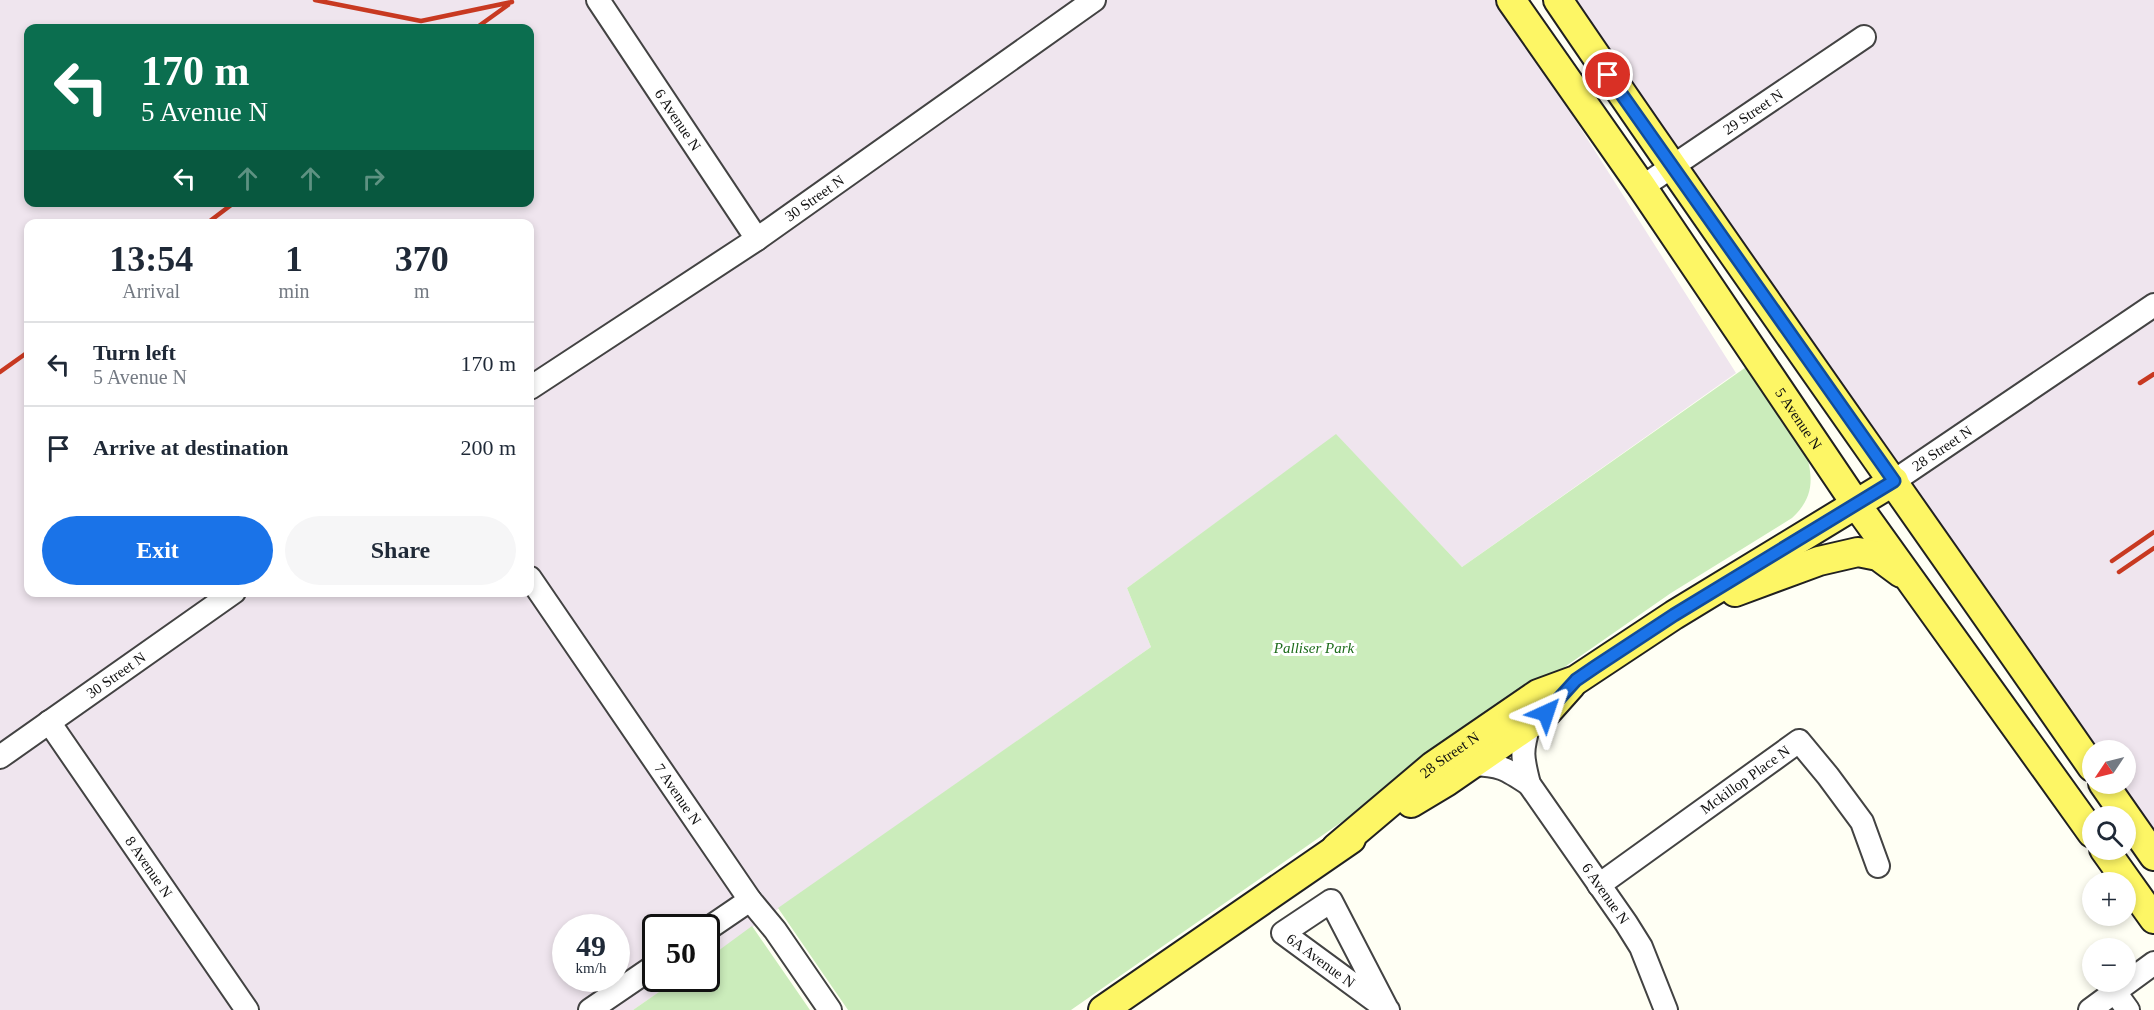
<!DOCTYPE html>
<html lang="en">
<head>
<meta charset="utf-8">
<style>
	:root { --surface:#fff; --page:#f6f6f7; --text:#1f2937; --muted:#747a83; --line:#e0e1e3; --accent:#1a73e8 }
	body { margin:0; font-family:"Times New Roman",serif; background:var(--page); color:var(--text); height:100vh; display:flex; flex-direction:column; font-size:22px; white-space:nowrap }
	* { box-sizing:border-box; margin:0 }
	p { font-size:20px; color:var(--muted) }
	.icon { flex:none; width:33px; height:33px; fill:none; stroke:currentColor; stroke-width:2; stroke-linecap:round; stroke-linejoin:round }
	.map { position:relative; flex:1; overflow:hidden }
	.sheet { position:absolute; left:24px; top:219px; width:510px; height:378px; display:flex; flex-direction:column; background:var(--surface); border-radius:12px; box-shadow:0 3px 9px #0003 }
	.sheet>* { flex:none }
	.top-card { position:absolute; left:24px; top:24px; width:510px; height:183px; border-radius:12px; box-shadow:0 3px 9px #0003; background:#0b6e4f; color:#fff; overflow:hidden }
	.needle { width:39px; rotate:235deg }
	.tools { position:absolute; left:2082px; top:740px; display:grid; gap:12px }
	.tools a { display:grid; place-items:center; width:54px; height:54px; border-radius:50%; background:var(--surface); box-shadow:0 3px 9px #0003; font-size:30px }
	.speed { position:absolute; left:552px; top:914px; display:flex; gap:12px; font-size:30px; font-weight:700; text-align:center }
	.speed>* { display:grid; place-content:center; width:78px; height:78px; border-radius:50%; background:var(--surface); box-shadow:0 3px 9px #0003; line-height:1 }
	.speed small { font-size:15px; font-weight:400 }
	.speed .limit { border:3px solid #111; border-radius:9px; background:#fff; color:#111 }
	.pin { position:absolute; display:grid; place-items:center; width:51px; height:51px; color:#fff; margin:-26px; border:3px solid #fff; border-radius:50%; box-shadow:0 2px 6px #0007 }
	.me { position:absolute; width:66px; margin:-33px; rotate:42deg; stroke-linejoin:round; filter:drop-shadow(0 0 4px #0008) }
	.turn { display:flex; align-items:center; gap:21px; height:126px; padding:0 18px; font-size:27px }
	.turn .icon { width:78px; height:78px; stroke-width:2.5 }
	.turn b { display:block; font-size:42px; line-height:51px }
	.lanes { display:flex; align-items:center; height:57px; padding:0 18px; background:#0003; justify-content:center; gap:30px; direction:ltr }
	.lanes .off { opacity:.35 }
	.eta { display:flex; justify-content:space-evenly; align-items:center; height:102px; text-align:center }
	.eta b { font-size:36px; font-weight:700; line-height:42px }
	.action { display:flex; gap:12px; margin-top:auto; padding:12px 18px }
	.action a { flex:1; height:69px; border-radius:36px; background:var(--accent); color:#fff; font-size:24px; font-weight:700; line-height:69px; text-align:center }
	.action a+a { background:var(--page); color:var(--text) }
	ul { padding:0; list-style:none }
	li { display:flex; align-items:center; gap:18px; height:84px; padding:0 18px; border-top:2px solid var(--line) }
	li div { flex:1 }
	li b { display:block; font-size:22px }
	li em { font-style:normal }
	.map>svg:first-child { display:block }
	.industrial { fill:#efe5ee; fill-rule:evenodd }
	.green { fill:#cbecbb }
	.lines { fill:none; stroke-linecap:round; stroke-linejoin:round }
	.minor-casing { stroke:#434343; stroke-width:26 }
	.major-casing { stroke:#212121; stroke-width:32 }
	.minor { stroke:#fff; stroke-width:22 }
	.major { stroke:#fdf665; stroke-width:28 }
	.rail { stroke:#c83921; stroke-width:4.5 }
	.route-casing { stroke:#114b97; stroke-width:15 }
	.route { stroke:#1a73e8; stroke-width:10 }
	.labels { text-anchor:middle; dominant-baseline:central; stroke-width:6; stroke-linejoin:round; paint-order:stroke }
	.street-label { font-size:15px; fill:#101010; stroke:#fff }
	.park-label { font-size:15px; font-style:italic; fill:#1e6c1c; stroke:#fff }
</style>
</head>
<body>
<div class="map">
<svg width="2154" height="1010" viewBox="0 0 2154 1010">
	<rect width="100%" height="100%" fill="#fffff4"/>
	<path class="industrial" d="M 0,0 L 1499,0 L 1736,373 L 1462,567 L 1336,435 L 1127,588 L 1151,647 L 707,959 L 706,927 L 656,927 L 656,978 L 679,978 L 633,1010 L 0,1010 ZM 28,28 L 530,28 L 530,202 L 28,202 ZM 28,224 L 530,224 L 530,592 L 28,592 ZM 566,927 L 616,927 L 616,978 L 566,978 Z
		M 1566,0 L 2154,0 L 2154,850 L 2106,783 L 2126,783 L 2126,750 L 2092,750 Z"/>
	<path class="green" d="M 1749,365 L 1804,446 C 1813,475 1816,496 1792,518 L 1671,593 L 1071,1010 L 848,1010 L 778,908 L 1151,647 L 1127,588 L 1336,434 L 1462,567 Z
		M 752,926 L 810,1010 L 633,1010 L 679,978 L 706,978 L 707,959 Z"/>
	<g class="lines">
		<g class="minor-casing">
			<g id="minor">
				<path id="s1" d="M 598,0 L 757,239"/>
				<path id="s2" d="M 1642,187 L 1864,37"/>
				<path id="s3" d="M 530,388 L 757,239 L 1094,0"/>
				<path id="s4" d="M 1894,481 L 2154,305"/>
				<path id="s5" d="M 530,578 L 750,900 L 775,930 L 830,1010"/>
				<path id="s6" d="M 49,722 L 247,1010"/>
				<path id="s7" d="M 1529,725 C 1521,751 1522,757 1529,784 L 1626,923 L 1641,947 L 1666,1010"/>
				<path id="s8" d="M 0,757 L 234,592"/>
				<path d="M 1472,764 C 1500,765 1505,768 1529,784"/>
				<path id="s9" d="M 1599,885 L 1799,741 L 1828,776 L 1862,822 L 1878,866"/>
				<path d="M 706,930 L 750,900"/>
				<path d="M 2115,992 L 2128,1010"/>
				<path id="s10" d="M 1387,1009 L 1331,901 L 1283,933 L 1388,1010"/>
				<path d="M 590,1010 L 656,965"/>
				<path d="M 2090,1010 L 2154,963"/>
			</g>
		</g>
		<g class="major-casing">
			<g id="major">
				<path id="s11" d="M 1511,0 L 1642,187 L 1856,504 L 2092,833"/>
				<path d="M 1558,0 C 1733,258 1915,511 2092,767"/>
				<path d="M 1735,592 L 1819,561 L 1858,552 L 1878,556 L 1901,573"/>
				<path d="M 2103,783 L 2154,856"/>
				<path d="M 1411,803 L 1446,782 L 1546,713 L 1571,685"/>
				<path id="s12" d="M 1336,848 L 1433,766 L 1538,694 L 1576,680 L 1674,615 L 1894,481"/>
				<path d="M 2104,849 L 2154,919"/>
				<path d="M 1103,1010 L 1351,839"/>
			</g>
		</g>
		<use href="#minor" class="minor"/>
		<use href="#major" class="major"/>
		<path class="rail" d="M 315,0 L 421,21 L 512,2
			M 476,28 L 508,5
			M 206,224 L 235,202
			M 0,372 L 28,352
			M 2140,383 L 2154,374
			M 2112,561 L 2154,532
			M 2119,572 L 2154,548"/>
	</g>
	<g class="lines">
		<g class="route-casing">
			<path id="route" d="M 1546,713 L 1576,680 L 1595,667 L 1674,615 L 1894,481 L 1608,75"/>
		</g>
		<use href="#route" class="route"/>
	</g>
	<g class="labels">
		<g class="street-label">
			<text stroke="none"><textPath href="#s2" startOffset="134">29 Street N</textPath></text>
			<text stroke="none"><textPath href="#s1" startOffset="144">6 Avenue N</textPath></text>
			<text stroke="none"><textPath href="#s3" startOffset="342">30 Street N</textPath></text>
			<text stroke="none"><textPath href="#s11" startOffset="508">5 Avenue N</textPath></text>
			<text stroke="none"><textPath href="#s4" startOffset="58">28 Street N</textPath></text>
			<text stroke="none"><textPath href="#s8" startOffset="142">30 Street N</textPath></text>
			<text stroke="none"><textPath href="#s12" startOffset="147">28 Street N</textPath></text>
			<text stroke="none"><textPath href="#s9" startOffset="180">Mckillop Place N</textPath></text>
			<text stroke="none"><textPath href="#s5" startOffset="262">7 Avenue N</textPath></text>
			<text stroke="none"><textPath href="#s6" startOffset="176">8 Avenue N</textPath></text>
			<text stroke="none"><textPath href="#s7" startOffset="194">6 Avenue N</textPath></text>
			<text stroke="none"><textPath href="#s10" startOffset="226">6A Avenue N</textPath></text>
		</g>
		<g class="park-label">
			<text x="1314" y="648">Palliser Park</text>
		</g>
	</g>
</svg>
<div class="tools">
<a><svg class="needle" viewBox="-14 -14 28 28"><path d="M0-13l5 13h-10z" fill="#e53935"/><path d="M0 13l5-13h-10z" fill="#747a83"/></svg></a>
<a><svg class="icon" aria-label="search" viewBox="0 0 24 24"><circle cx="10" cy="10" r="6"/><path d="M15 15l6 6"/></svg></a>
<a>+</a>
<a>−</a>
</div>
<div class="speed"><div>49<small>km/h</small></div><div class="limit">50</div></div>
<div class="pin" style="left:1608px;top:75px;background:#d93025"><svg class="icon" aria-label="arrive" viewBox="0 0 24 24"><path d="M6 21V4h12l-3 4 3 4H6"/></svg></div>
<svg class="me" style="left:1546px;top:713px" viewBox="-20 -20 40 40"><path d="M0-17L14 15 0 8-14 15z" fill="#1a73e8" stroke="#fff" stroke-width="4"/></svg>
<div class="top-card">
<div class="turn"><svg class="icon" aria-label="left" viewBox="0 0 24 24"><path d="M17 20v-9H6M10 6l-5 5 5 5"/></svg><div><b>170 m</b>5 Avenue N</div></div>
<div class="lanes"><svg class="icon" aria-label="left" viewBox="0 0 24 24"><path d="M17 20v-9H6M10 6l-5 5 5 5"/></svg><svg class="icon off" aria-label="ahead" viewBox="0 0 24 24"><path d="M12 20V5M6 11l6-6 6 6"/></svg><svg class="icon off" aria-label="ahead" viewBox="0 0 24 24"><path d="M12 20V5M6 11l6-6 6 6"/></svg><svg class="icon off" aria-label="right" viewBox="0 0 24 24"><path d="M7 20v-9h11M14 6l5 5-5 5"/></svg></div>
</div>
<section class="sheet">
<div class="eta">
<div><b>13:54</b><p>Arrival</p></div>
<div><b>1</b><p>min</p></div>
<div><b>370</b><p>m</p></div>
</div>
<ul>
<li><svg class="icon" aria-label="left" viewBox="0 0 24 24"><path d="M17 20v-9H6M10 6l-5 5 5 5"/></svg><div><b>Turn left</b><p>5 Avenue N</p></div><em>170 m</em></li>
<li><svg class="icon" aria-label="arrive" viewBox="0 0 24 24"><path d="M6 21V4h12l-3 4 3 4H6"/></svg><div><b>Arrive at destination</b></div><em>200 m</em></li>
</ul>
<div class="action"><a>Exit</a><a>Share</a></div>
</section>
</div>
</body>
</html>
